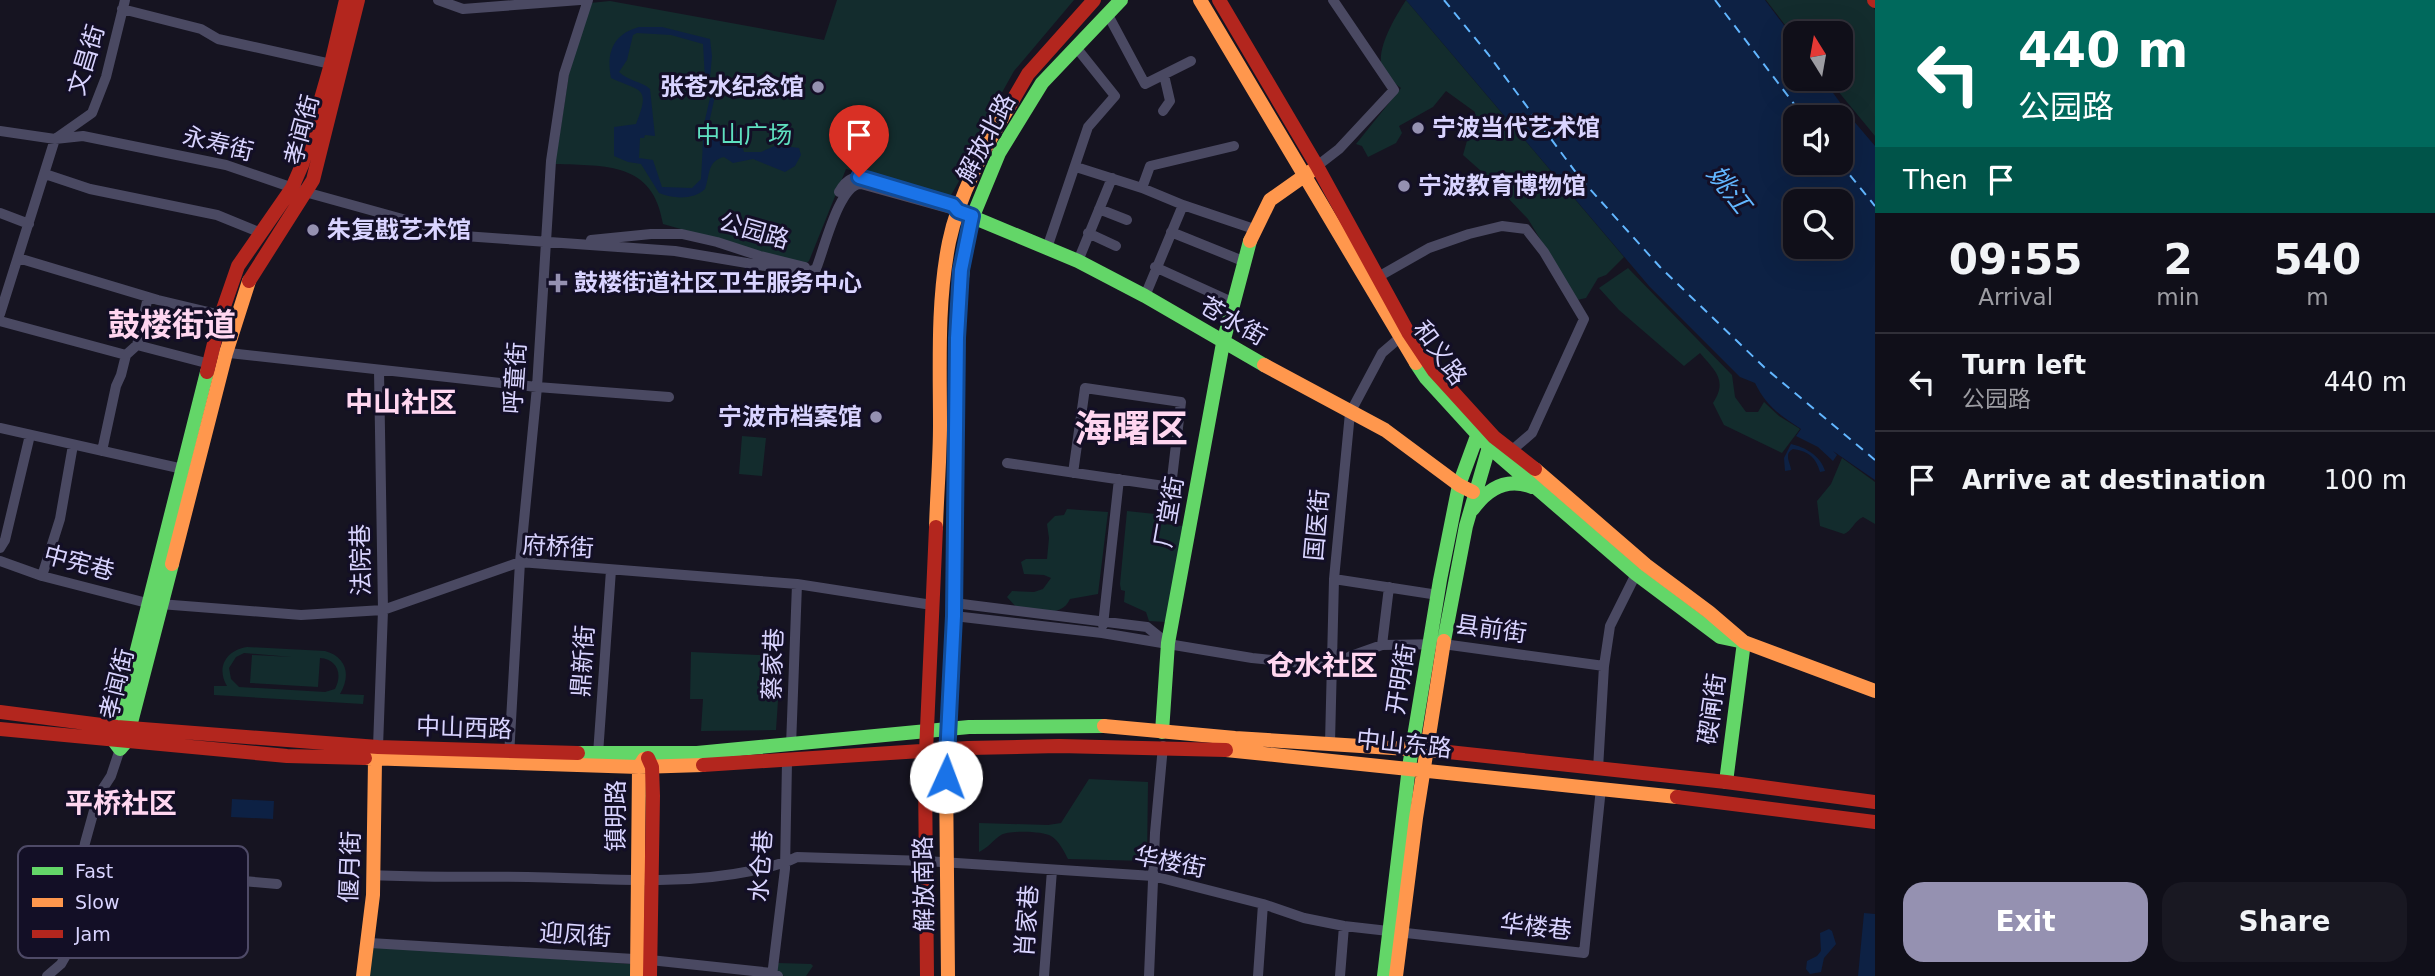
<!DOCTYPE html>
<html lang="en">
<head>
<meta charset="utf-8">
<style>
	:root { --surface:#100f19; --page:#191822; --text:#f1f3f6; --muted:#9c9ca2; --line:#302f38; --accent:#9591b1 }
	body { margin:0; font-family:"DejaVu Sans","Noto Sans SC",sans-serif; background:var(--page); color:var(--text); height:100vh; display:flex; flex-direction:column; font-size:26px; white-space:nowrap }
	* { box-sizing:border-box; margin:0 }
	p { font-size:23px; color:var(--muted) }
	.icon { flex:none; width:38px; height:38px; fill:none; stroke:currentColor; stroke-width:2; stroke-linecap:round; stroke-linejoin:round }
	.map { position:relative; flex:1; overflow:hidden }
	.sheet { display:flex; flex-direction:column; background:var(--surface); width:560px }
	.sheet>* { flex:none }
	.guide { background:#00695c; color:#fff; overflow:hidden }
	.needle { width:46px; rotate:349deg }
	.buttons { position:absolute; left:1783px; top:21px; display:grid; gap:14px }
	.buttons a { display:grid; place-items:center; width:70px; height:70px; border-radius:14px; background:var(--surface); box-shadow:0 7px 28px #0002,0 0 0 2px var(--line); font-size:35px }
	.pin { position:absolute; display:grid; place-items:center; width:60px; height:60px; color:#fff; margin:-72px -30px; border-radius:50% 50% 50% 0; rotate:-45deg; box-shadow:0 0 7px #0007 }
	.pin .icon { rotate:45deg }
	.me { position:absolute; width:77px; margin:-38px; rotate:2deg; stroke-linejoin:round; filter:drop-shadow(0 0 5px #0008) }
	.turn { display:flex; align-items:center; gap:24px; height:147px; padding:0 28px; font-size:32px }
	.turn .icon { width:91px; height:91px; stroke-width:2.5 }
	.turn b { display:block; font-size:49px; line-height:60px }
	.then { display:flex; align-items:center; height:66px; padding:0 28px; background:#0003; gap:14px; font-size:26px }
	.eta { display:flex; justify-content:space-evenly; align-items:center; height:119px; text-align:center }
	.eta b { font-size:42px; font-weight:600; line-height:49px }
	.button { display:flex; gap:14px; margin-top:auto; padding:14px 28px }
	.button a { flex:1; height:80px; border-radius:21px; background:var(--accent); color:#fff; font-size:28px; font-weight:600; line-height:80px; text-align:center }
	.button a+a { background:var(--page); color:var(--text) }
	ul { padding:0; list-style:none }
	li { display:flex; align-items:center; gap:21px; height:98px; padding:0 28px; border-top:2px solid var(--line) }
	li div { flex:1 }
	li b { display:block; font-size:26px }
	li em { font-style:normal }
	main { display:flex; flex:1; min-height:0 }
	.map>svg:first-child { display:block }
	.green { fill:#132c2d; fill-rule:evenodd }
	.water { fill:#0d2144; fill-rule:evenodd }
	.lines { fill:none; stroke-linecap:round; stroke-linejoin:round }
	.ferry { stroke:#62b6ff; stroke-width:2; stroke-dasharray:9 7; stroke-linecap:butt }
	.street { stroke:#4a4962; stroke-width:10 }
	.fast { stroke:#63d668; stroke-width:14 }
	.slow { stroke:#ff974d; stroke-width:14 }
	.jam { stroke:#b3261e; stroke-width:14 }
	.route-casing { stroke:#114b97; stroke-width:18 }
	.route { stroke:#1a73e8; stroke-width:12 }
	.poi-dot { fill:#9591b1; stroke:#130f26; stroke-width:2.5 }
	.labels { text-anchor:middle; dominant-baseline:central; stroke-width:6; stroke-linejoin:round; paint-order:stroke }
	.street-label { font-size:24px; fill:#d9d4ff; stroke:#130f26 }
	.poi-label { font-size:24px; font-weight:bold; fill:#d9d4ff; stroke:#130f26; text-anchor:start }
	.park-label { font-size:24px; fill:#5fe0c0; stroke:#130f26 }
	.water-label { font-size:26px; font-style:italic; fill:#62b6ff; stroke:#130f26 }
	.quarter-label { font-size:28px; font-weight:bold; fill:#ffd6f0; stroke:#130f26 }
	.district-label { font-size:32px; font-weight:bold; fill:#ffd6f0; stroke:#130f26 }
	.town-label { font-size:38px; font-weight:bold; fill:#ffd6f0; stroke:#130f26 }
	.key { fill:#130f26; stroke:#4e4a67; stroke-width:2 }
	.key-label { font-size:19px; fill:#d9d4ff }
</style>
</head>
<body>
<main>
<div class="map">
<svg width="1875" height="976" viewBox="0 0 1875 976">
	<rect width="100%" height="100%" fill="#161421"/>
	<path class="green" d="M 837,0 L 1074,0 L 1014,71 L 995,105 L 974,155 L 950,197 L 846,169 L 809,261 L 805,264 L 663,224 C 653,162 607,166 555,164 L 569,74 L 590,3 L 610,1 L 824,40 Z
		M 1406,0 L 1624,257 L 1606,275 L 1598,278 L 1586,298 L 1577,300 L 1528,219 L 1490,179 L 1463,155 L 1475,112 L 1446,91 L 1433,107 L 1399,126 L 1402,133 L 1396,143 L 1368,157 L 1362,146 L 1356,144 L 1401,88 C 1393,82 1382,74 1381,63 C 1379,43 1396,16 1406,0 Z
		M 1766,0 L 1868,0 L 1875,10 L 1875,136 L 1828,79 L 1841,79 L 1841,33 L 1796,33 L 1795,38 Z
		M 1628,268 L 1732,375 L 1735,397 L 1746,412 L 1758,412 L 1764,402 L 1779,416 L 1800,429 L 1782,453 L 1724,425 L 1713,403 C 1728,380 1715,371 1700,353 L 1684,366 L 1619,310 L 1599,288 Z
		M 742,436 L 766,438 L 762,476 L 739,474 Z
		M 1842,458 L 1875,482 L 1875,524 L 1863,517 C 1854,521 1852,531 1844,534 L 1820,526 L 1817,501 L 1831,484 Z
		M 1067,509 L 1108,512 L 1098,594 L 1070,599 C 1062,618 1036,611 1019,610 L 1007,597 L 1012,591 L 1034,592 L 1043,589 L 1051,578 L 1044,575 L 1024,574 L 1021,562 L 1026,559 L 1047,559 L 1049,538 L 1047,524 L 1055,516 L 1064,515 Z
		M 1127,511 L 1155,514 L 1155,523 L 1183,526 L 1166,622 L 1149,621 L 1146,612 L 1124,602 L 1125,591 L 1121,590 L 1120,584 Z
		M 247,647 L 325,651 C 347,657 351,676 340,694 L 364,695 L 363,704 L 214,695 L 214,686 L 227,686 C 216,668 226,650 247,647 ZM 244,653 L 292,657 L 252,655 L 250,683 L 318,687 L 320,658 C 337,659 343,674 335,689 L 325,692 L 239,687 L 231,679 L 229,668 L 236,657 Z
		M 691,652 L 781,656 L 776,730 L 701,731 L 703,699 L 690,699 Z
		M 1089,779 L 1148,782 L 1147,861 L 1068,859 C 1064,851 1059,841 1051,836 C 1043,831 1010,830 1001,835 C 993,840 988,848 979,852 L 979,823 L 1048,825 L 1061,823 Z
		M 372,946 L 631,964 L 631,976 L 366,976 Z
		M 778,963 L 811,964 L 813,966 L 806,976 L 784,976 L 777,971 Z"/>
	<path class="water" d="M 1406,0 L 1765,0 L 1795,40 L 1796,79 L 1823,79 L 1852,119 L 1875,146 L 1875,480 L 1833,451 L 1837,455 L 1833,461 L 1818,447 L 1796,436 L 1801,429 C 1780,415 1766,406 1755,383 L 1740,377 L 1649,286 ZM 1796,117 L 1841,117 L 1841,163 L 1796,163 ZM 1796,201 L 1841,201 L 1841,247 L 1796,247 Z
		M 639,27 L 662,27 L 710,39 L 712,56 L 710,78 L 715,96 L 709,123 L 712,131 L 737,131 L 744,152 L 761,152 L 777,145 L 799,148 L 801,155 L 795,166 L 785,172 L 753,159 L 733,163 L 724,157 C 707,161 710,175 705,189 C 694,200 673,199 659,193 L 641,164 L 628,162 L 614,156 L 614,127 L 636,124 C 651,86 641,92 611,78 C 606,53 613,34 639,27 ZM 637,33 L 671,35 L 703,44 L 705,79 L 710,98 L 704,124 L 701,179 L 692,188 L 662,187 L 653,160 L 639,158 L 640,138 L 644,138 L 645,135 L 655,136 L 650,89 C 641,81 628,81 619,72 L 627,60 L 633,35 Z
		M 1791,444 C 1805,447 1821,456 1825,471 L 1820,472 C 1816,458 1809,451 1793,449 C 1783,454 1791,464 1791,470 L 1785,471 L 1784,458 Z
		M 232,799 L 274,801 L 273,819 L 231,817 Z
		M 1864,913 L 1875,914 L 1875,976 L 1858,976 Z
		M 1829,929 L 1832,931 L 1836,944 L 1824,958 L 1821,972 L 1810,974 L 1806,969 L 1807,961 L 1817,956 L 1821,951 L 1820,933 Z"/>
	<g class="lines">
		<path class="ferry" d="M 1444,0 L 1488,54 L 1580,178 L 1660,267 L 1764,367 L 1875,460
			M 1715,0 L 1804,117
			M 1840,163 L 1875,206"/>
		<path class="street" d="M 438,0 L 463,9 L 580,0
			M 122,9 L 201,29 L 218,39 L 331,64
			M 1107,13 L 1145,84 L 1191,61
			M 1163,111 L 1170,101 L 1164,75
			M 0,131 L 55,139 L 83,136 L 226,165 L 305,192 L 464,236 L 675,251 L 801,272 L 808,272 L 816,269 C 824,250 839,184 861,184 L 958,211
			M 1317,166 L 1339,149 L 1394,90 L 1333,0
			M 1076,167 L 1142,188 L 1150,166 L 1234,146
			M 45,174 L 90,189 L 217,215 L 261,233
			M 1142,188 L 1183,205 L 1254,229
			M 839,192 C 847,178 854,175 869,180
			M 1099,209 L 1127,220
			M 0,213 L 29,224
			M 1171,232 L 1243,261
			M 1088,233 L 1116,246
			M 591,240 L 651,234 L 682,234 L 717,242 L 760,256 L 805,267
			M 1047,248 L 1088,127 L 1115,96 L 1075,46
			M 18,258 L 158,300 L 221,315
			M 1078,261 L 1112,178
			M 1155,267 L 1232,302
			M 1378,277 L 1429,248 L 1469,234 L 1502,226 L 1526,229 L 1544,252 L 1584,319 L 1532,433 L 1511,451
			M 1145,296 L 1183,205
			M 0,314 L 55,139 L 92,113 L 106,77 L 125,0
			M 0,321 L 126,355
			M 137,345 L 210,364
			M 220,352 L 537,387 L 669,397
			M 0,428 L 183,469
			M 102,451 L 116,386 L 121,375 L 126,355 L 137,345 L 148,297
			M 1007,463 C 1062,471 1116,479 1171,487 L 1181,402 L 1085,388 L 1073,473
			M 0,548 L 5,540 L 30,435
			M 0,561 L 42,576 L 147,603 L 301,615 L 383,610 L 520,562 L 797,584 L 932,605
			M 42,576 L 60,519 L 73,445
			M 1334,579 L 1438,595
			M 954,603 L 1147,627 L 1167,643
			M 954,616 L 1102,633 L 1252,658 L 1332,666 L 1351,656 L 1382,645 L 1443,644 L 1604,666
			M 1103,625 L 1119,479
			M 1382,645 L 1389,587
			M 1330,743 L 1334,579 L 1350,413 L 1382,353 L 1403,335
			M 791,746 L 797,584
			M 378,747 L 383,610 L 379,371
			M 598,754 L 611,570
			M 509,756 L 520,562 L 537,387 L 551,161 L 564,74 L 588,0
			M 1598,769 L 1604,666 L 1610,626 L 1636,574
			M 374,875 C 427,878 476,876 528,877 C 603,878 678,886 751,871 C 768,867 782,865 797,857 L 926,861 L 1153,876 L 1263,904 L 1304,918 L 1344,926 L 1584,953 L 1601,788
			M 81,876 L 221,879 L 277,884
			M 370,943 L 650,960 L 772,973 L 778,976
			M 47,976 L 61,964 L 65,957 L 85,843 L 98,796 L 111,776 L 120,749
			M 772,976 L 785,869 L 787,762
			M 1044,976 L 1052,870
			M 1149,976 L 1155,833 L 1163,746
			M 1258,976 L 1263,904
			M 1340,976 L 1344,926"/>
		<path class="fast" d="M 958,211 L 1078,261 L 1145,296 L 1264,365
			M 962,278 L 965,247 L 973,216 L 999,153 L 1042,83 L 1121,0
			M 1416,363 L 1426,378 L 1489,447 L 1636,574 L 1720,637 L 1744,642 L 1726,782
			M 1473,509 C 1488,488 1507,477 1532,487
			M 172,564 L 126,742 L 120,749 L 114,741 L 207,372
			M 1444,641 L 1466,526 L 1489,447
			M 1162,732 L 1168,643 L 1223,343 L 1250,241
			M 578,753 L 697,753 L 969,727 L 1104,726
			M 1384,976 L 1409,767 L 1440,580 L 1459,485 L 1477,436"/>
		<path class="slow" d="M 1200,0 L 1416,363
			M 1250,241 L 1270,200 L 1314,169
			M 1264,365 L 1385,430 L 1459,485 L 1473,492
			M 1535,469 L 1646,565 L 1709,612 L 1744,642 L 1875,691
			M 936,527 C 937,493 940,459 940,425 C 940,364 937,302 949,242 C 959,194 985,147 1010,105
			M 172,564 L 226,353 L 249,281
			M 1104,726 L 1235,738 L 1439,751
			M 1226,750 L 1677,797
			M 365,758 L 639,767 L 703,765
			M 363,976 L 373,895 L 375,760
			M 637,976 L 639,767 L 644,759
			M 948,976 L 946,773 L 953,627
			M 1396,976 L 1416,818 L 1444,641"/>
		<path class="jam" d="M 1219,0 L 1317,166 L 1408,332 L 1434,371 L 1494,437 L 1535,469
			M 1874,0 L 1875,1
			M 1010,105 L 1028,74 L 1094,0
			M 249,281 L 313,180 L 358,0
			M 207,372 L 221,315 L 238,266 L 292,188 L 302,165 L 331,64 L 346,0
			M 953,627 L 957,337 L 962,278
			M 0,712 L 117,727 L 378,747 L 578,753
			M 0,729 L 287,756 L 365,758
			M 1439,751 L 1726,782 L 1875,802
			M 648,758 L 652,767 L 653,796 L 650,976
			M 703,765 L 968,748 L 1059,746 L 1226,750
			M 1677,797 L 1875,822
			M 927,976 L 925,774 L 936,527"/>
	</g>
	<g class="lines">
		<g class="route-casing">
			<path id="route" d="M 859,177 L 953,205 L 958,211 L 972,216 L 961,270 L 957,338 L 954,616 L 946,777"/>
		</g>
		<use href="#route" class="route"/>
	</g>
	<g class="poi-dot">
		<circle cx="818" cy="87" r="7"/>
		<circle cx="1418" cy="128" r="7"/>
		<circle cx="1404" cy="186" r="7"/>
		<circle cx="313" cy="230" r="7"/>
		<path d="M554.5 272.5h7v7h7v7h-7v7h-7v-7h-7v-7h7z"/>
		<circle cx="876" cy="417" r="7"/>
	</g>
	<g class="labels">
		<g class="street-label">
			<text transform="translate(86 60) rotate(-73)">文昌街</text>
			<text transform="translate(302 130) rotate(-75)">孝闻街</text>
			<text transform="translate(986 138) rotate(-62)">解放北路</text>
			<text transform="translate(218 144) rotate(14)">永寿街</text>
			<text transform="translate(754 231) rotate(16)">公园路</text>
			<text transform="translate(1233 321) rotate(30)">苍水街</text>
			<text transform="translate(1440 353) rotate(54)">和义路</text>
			<text transform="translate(515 378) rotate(-86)">呼童街</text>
			<text transform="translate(1169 512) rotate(-80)">厂堂街</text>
			<text transform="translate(1317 525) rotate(-85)">国医街</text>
			<text transform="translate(558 547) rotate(3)">府桥街</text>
			<text transform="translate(361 560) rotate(-91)">法院巷</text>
			<text transform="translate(79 563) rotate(15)">中宪巷</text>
			<text transform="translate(1491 629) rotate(8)">县前街</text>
			<text transform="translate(583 661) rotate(-86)">鼎新街</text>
			<text transform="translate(773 664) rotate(-88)">蔡家巷</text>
			<text transform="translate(1401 679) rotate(-81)">开明街</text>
			<text transform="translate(117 684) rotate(-76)">孝闻街</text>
			<text transform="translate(1712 709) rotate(-82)">碶闸街</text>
			<text transform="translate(464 728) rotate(2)">中山西路</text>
			<text transform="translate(1404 744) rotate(6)">中山东路</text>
			<text transform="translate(616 816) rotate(-90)">镇明路</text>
			<text transform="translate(1170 862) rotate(11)">华楼街</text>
			<text transform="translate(761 866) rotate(-86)">水仓巷</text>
			<text transform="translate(350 867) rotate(-88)">偃月街</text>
			<text transform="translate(924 884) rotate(-91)">解放南路</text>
			<text transform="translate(1027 921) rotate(-86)">肖家巷</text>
			<text transform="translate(1536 927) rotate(6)">华楼巷</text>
			<text transform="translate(575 935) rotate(4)">迎凤街</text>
		</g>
		<g class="poi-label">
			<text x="804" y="87" text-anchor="end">张苍水纪念馆</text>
			<text x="1432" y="128">宁波当代艺术馆</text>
			<text x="1418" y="186">宁波教育博物馆</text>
			<text x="327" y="230">朱复戡艺术馆</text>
			<text x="574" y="283">鼓楼街道社区卫生服务中心</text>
			<text x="862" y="417" text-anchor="end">宁波市档案馆</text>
		</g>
		<g class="park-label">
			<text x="744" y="135">中山广场</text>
		</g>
		<g class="water-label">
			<text transform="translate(1729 189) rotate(52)">姚江</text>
		</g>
		<g class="quarter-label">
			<text x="401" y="402">中山社区</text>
			<text x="1322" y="665">仓水社区</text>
			<text x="121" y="803">平桥社区</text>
		</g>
		<g class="district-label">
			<text x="172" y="325">鼓楼街道</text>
		</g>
		<g class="town-label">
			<text x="1131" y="429">海曙区</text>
		</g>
	</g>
	<rect x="18" y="846" width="230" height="112" rx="10" class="key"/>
	<rect x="32" y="867" width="31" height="8" fill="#63d668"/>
	<rect x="32" y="898" width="31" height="9" fill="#ff974d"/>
	<rect x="32" y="930" width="31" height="8" fill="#b3261e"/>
	<g class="key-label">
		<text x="75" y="878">Fast</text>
		<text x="75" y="909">Slow</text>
		<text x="75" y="941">Jam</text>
	</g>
</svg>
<div class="buttons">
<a><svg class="needle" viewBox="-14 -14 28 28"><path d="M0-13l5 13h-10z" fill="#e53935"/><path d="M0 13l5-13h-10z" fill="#9c9ca2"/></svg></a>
<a><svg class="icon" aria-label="sound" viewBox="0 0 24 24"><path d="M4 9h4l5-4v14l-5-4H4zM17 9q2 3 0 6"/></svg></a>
<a><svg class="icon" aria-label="search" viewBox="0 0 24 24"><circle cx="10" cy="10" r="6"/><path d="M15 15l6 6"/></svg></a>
</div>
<div class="pin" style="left:859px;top:177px;background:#d93025"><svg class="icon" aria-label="arrive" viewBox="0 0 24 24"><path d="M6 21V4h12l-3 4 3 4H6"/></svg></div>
<svg class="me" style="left:946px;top:777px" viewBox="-20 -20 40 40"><circle r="19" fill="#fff"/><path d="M0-13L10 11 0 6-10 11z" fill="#1a73e8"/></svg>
</div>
<section class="sheet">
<div class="guide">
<div class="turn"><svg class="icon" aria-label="left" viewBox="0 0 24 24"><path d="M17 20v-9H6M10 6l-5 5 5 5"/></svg><div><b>440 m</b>公园路</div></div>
<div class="then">Then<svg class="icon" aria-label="arrive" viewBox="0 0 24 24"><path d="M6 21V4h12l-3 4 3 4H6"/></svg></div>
</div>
<div class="eta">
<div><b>09:55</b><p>Arrival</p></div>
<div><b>2</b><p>min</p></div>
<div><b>540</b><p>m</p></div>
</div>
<ul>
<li><svg class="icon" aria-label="left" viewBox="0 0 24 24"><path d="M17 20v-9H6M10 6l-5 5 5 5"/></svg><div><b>Turn left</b><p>公园路</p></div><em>440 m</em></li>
<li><svg class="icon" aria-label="arrive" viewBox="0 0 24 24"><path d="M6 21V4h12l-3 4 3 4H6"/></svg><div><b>Arrive at destination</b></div><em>100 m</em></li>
</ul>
<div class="button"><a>Exit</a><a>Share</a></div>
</section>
</main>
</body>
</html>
